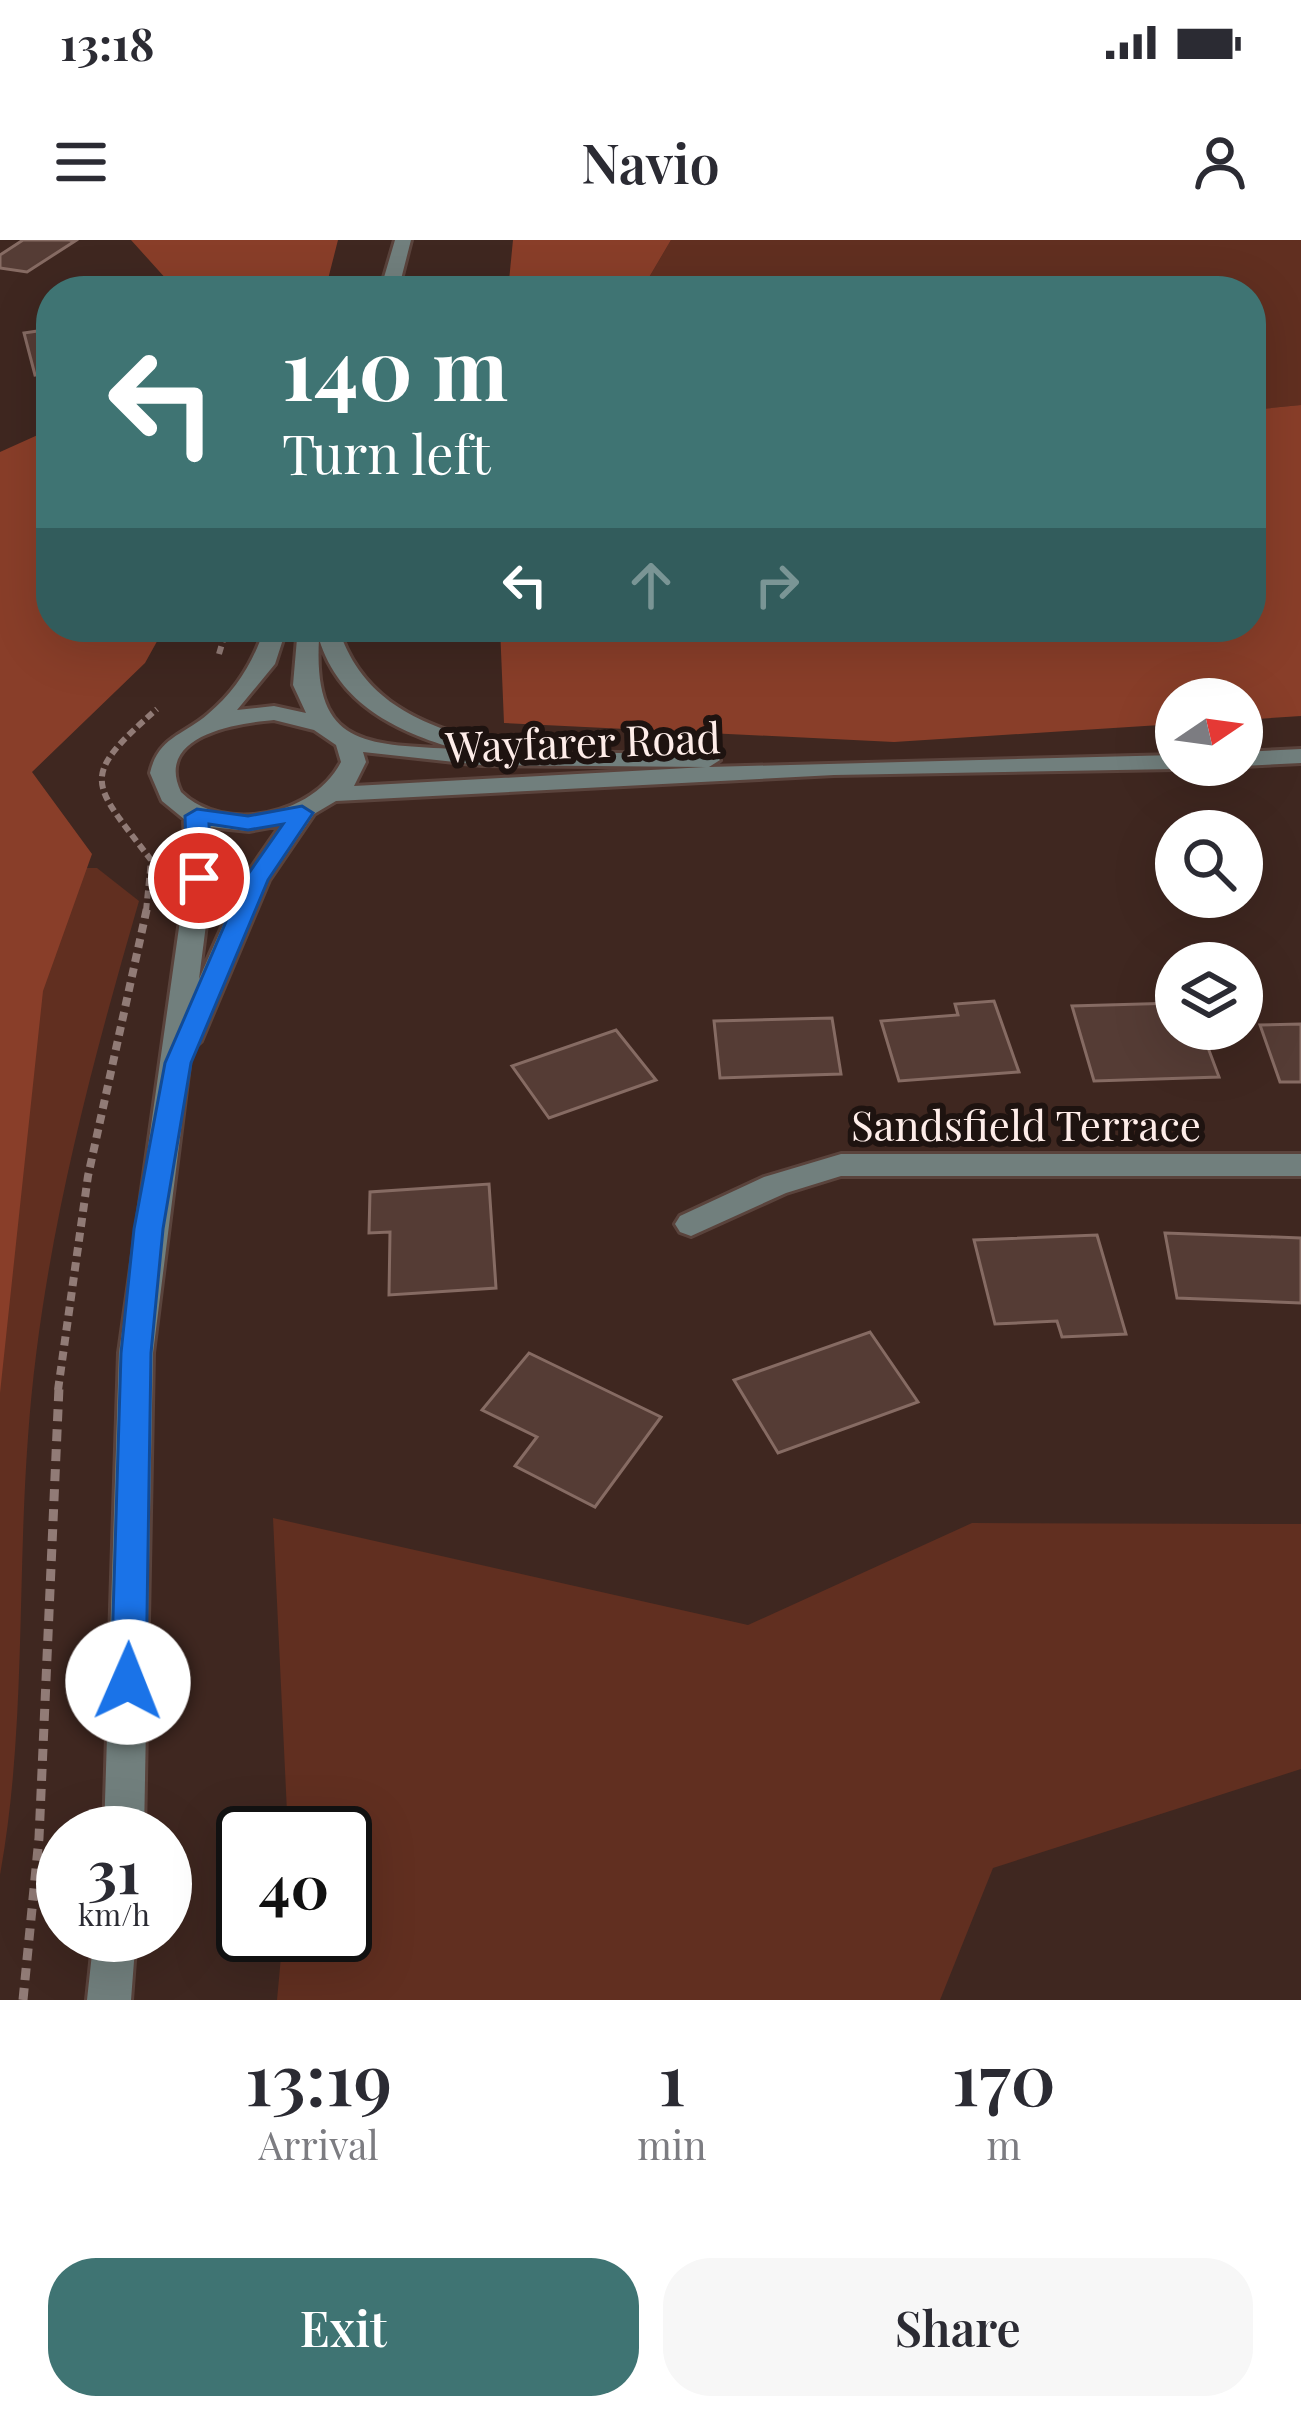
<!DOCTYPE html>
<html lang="en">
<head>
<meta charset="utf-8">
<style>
	:root { --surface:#fff; --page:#f7f7f7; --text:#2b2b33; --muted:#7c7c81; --accent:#3f7473 }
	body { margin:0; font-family:"Playfair Display",serif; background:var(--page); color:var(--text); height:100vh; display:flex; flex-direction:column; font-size:45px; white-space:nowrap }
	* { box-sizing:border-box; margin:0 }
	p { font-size:39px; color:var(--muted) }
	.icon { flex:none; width:66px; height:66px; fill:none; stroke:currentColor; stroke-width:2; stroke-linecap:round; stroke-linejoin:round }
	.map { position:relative; height:1760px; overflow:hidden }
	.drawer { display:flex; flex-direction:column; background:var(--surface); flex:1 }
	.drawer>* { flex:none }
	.banner { position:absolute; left:36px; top:36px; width:1230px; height:366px; border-radius:48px; box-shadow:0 12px 48px #0002; background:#3f7473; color:#fff; overflow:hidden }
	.needle { width:78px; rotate:77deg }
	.buttons { position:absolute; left:1155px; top:438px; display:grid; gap:24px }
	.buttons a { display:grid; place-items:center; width:108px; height:108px; border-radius:50%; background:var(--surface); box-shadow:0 12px 48px #0002; font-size:60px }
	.speed { position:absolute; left:36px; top:1566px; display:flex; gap:24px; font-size:60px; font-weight:700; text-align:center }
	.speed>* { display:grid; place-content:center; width:156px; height:156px; border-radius:50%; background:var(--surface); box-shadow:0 12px 48px #0002; line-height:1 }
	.speed small { font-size:30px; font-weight:400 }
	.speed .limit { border:6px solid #111; border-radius:18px; background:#fff; color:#111 }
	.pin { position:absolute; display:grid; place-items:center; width:102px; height:102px; color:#fff; margin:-51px; border:6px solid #fff; border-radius:50%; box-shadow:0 3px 12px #0007 }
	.me { position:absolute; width:132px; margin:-66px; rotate:1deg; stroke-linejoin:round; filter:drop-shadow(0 0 9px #0008) }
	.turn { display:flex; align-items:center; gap:42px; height:252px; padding:0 48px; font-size:54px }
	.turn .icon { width:156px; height:156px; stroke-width:2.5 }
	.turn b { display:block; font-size:84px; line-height:102px }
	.lanes { display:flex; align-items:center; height:114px; padding:0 48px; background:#0003; justify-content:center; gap:60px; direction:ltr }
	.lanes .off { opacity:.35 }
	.eta { display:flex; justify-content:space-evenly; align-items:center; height:204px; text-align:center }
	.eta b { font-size:72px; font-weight:600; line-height:84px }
	.cta { display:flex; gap:24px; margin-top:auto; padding:24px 48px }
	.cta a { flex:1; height:138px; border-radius:48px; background:var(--accent); color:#fff; font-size:48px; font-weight:600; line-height:138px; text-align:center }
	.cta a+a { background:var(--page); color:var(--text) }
	.status { display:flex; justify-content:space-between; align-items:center; height:84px; padding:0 60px; background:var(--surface); direction:ltr }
	.status svg { height:33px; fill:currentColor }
	header { display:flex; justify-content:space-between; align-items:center; height:156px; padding:0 48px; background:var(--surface); font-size:54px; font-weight:600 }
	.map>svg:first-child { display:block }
	.green { fill:#612f20 }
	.forest { fill:#893e29 }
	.building { fill:#553c35; stroke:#866b63; stroke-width:3 }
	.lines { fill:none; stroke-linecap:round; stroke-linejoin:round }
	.minor-casing { stroke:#5a433c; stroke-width:6 }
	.path-far2 { stroke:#917b76; stroke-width:6; stroke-dasharray:8 4.5; stroke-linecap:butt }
	.path-far1 { stroke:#917b76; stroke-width:8; stroke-dasharray:9 6; stroke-linecap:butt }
	.path { stroke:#917b76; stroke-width:9; stroke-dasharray:12 8; stroke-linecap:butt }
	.minor { fill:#717f7d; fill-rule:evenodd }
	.route { fill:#1a73e8; stroke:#114b97; stroke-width:3 }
	.labels { text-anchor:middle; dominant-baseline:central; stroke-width:12; stroke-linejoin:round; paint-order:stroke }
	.street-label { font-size:42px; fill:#feede9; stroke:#1e1310 }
</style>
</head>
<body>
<div class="status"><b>13:18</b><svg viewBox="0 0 49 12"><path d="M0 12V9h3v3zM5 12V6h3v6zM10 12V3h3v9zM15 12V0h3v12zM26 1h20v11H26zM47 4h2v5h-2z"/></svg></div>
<header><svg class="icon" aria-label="menu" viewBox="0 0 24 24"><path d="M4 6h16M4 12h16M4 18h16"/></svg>Navio<svg class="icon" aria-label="person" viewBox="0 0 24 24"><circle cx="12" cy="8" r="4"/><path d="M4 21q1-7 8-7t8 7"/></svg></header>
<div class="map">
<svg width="1301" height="1760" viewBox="0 0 1301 1760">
	<rect width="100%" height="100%" fill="#3f2720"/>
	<path class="green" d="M 671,0 L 1301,0 L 1301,165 L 1251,170 L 1251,51 L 641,51 Z
		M 0,628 L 97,628 L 139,661 C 88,837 41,1014 28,1197 C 17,1343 26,1491 0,1635 Z
		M 273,1278 L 748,1385 L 972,1283 L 1301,1284 L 1301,1529 L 993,1628 L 940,1760 L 277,1760 L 283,1695 L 345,1695 L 345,1593 L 288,1593 Z"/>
	<path class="forest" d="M 131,0 L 338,0 L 325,51 L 177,51 Z
		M 513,0 L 671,0 L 641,51 L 508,51 Z
		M 1301,165 L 1301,476 L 1242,480 L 1242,459 L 1176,459 L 1176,484 L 894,502 L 504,483 L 500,387 L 1251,387 L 1251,170 Z
		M 51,189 L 51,387 L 165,387 L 145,423 L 32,532 L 92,614 L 43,751 L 0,1153 L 0,212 Z"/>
	<path class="building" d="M 23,0 L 69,0 L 75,1 L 27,32 L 0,28 L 0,15 Z
		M 51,89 L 51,133 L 35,135 L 24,93 Z
		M 994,761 L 1019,832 L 899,841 L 881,781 L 958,775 L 955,764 Z
		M 1176,763 L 1176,789 L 1201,789 L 1219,837 L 1094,841 L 1072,766 Z
		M 832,778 L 841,834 L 720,838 L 714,781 Z
		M 1301,784 L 1301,842 L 1280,842 L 1260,785 Z
		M 616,790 L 656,840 L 549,878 L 512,826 Z
		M 489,944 L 496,1048 L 389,1055 L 390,992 L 369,993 L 370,952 Z
		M 1165,993 L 1301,998 L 1301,1063 L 1177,1058 Z
		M 1097,995 L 1126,1094 L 1062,1097 L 1057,1081 L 995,1084 L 974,1000 Z
		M 870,1092 L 918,1162 L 778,1213 L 734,1140 Z
		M 529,1113 L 661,1177 L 595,1267 L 515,1226 L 537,1197 L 482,1170 Z"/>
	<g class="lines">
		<g class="minor-casing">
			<path id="minor" d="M 395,0 L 411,0 L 398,51 L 380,51 Z
				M 265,387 L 287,387 L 275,424 L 237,470 L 274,466 L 306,473 L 293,445 L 298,387 L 338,387 C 359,454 410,481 475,499 L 478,504 L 472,510 L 717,515 L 720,520 L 709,527 L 1176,515 L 1176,525 L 1186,525 L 1176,529 L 834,535 L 336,561 L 314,574 L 269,640 L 201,801 L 191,810 L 153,1113 L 144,1593 L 104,1593 L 119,1113 L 186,638 L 184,579 L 162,561 L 150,533 C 158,497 184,495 208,474 C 236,451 254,421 265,387 ZM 319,399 C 339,464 397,492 457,509 C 366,504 313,508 319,399 ZM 274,480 L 314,490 L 336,505 L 341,522 C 314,575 225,595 181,552 C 154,496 236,483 274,480 ZM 363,512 L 482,525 L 706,527 L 354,546 L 366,522 ZM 281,585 L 243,640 L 199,739 L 212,638 L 210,587 L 249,591 Z
				M 1301,509 L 1301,523 L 1242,526 L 1237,525 L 1242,525 L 1242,512 Z
				M 841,914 L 1301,914 L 1301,936 L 841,936 L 786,953 L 691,996 L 680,992 L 675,984 L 680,976 L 764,937 Z
				M 94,1695 L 136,1695 L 131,1760 L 87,1760 Z"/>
		</g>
		<path class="path-far2" d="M 219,414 L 227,387
			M 146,671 L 151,620 C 92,542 77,539 157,469"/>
		<path class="path-far1" d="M 58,1150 L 88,936 L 147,668"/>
		<path class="path" d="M 23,1760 L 39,1598 L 59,1147"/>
		<use href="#minor" class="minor"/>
	</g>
	<path class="route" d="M 302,566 L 313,573 L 268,640 L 191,823 L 163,989 L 151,1113 L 146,1442 L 141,1453 L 128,1457 L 116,1453 L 111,1442 L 121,1113 L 134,989 L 165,823 L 244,640 L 283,584 L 248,590 L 209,584 L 211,638 L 199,645 L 187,638 L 185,576 L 197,569 L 248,576 Z"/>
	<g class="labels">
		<g class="street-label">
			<text transform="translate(583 501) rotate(-2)">Wayfarer Road</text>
			<text x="1026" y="884">Sandsfield Terrace</text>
		</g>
	</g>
</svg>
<div class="buttons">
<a><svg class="needle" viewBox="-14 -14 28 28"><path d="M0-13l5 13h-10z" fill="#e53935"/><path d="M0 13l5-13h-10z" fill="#7c7c81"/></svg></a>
<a><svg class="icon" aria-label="search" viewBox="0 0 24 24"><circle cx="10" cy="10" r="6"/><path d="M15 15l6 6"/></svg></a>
<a><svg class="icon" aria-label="layers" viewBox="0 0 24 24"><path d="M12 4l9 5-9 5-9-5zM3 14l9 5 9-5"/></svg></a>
</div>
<div class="speed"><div>31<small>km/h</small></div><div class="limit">40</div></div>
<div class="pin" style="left:199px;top:638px;background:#d93025"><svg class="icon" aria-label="arrive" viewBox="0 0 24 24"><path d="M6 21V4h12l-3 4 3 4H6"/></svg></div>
<svg class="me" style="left:128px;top:1442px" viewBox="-20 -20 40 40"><circle r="19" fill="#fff"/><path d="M0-13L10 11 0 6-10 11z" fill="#1a73e8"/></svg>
<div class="banner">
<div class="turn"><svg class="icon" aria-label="left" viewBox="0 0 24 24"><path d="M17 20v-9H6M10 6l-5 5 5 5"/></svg><div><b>140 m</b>Turn left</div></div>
<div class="lanes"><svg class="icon" aria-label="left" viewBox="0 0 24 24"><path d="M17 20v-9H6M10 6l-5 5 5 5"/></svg><svg class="icon off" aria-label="ahead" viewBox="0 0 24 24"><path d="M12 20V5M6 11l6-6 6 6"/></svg><svg class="icon off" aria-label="right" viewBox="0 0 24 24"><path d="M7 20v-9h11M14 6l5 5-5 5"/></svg></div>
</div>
</div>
<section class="drawer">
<div class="eta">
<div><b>13:19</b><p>Arrival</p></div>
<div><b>1</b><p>min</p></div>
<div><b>170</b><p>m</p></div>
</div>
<div class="cta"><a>Exit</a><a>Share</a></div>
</section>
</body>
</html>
